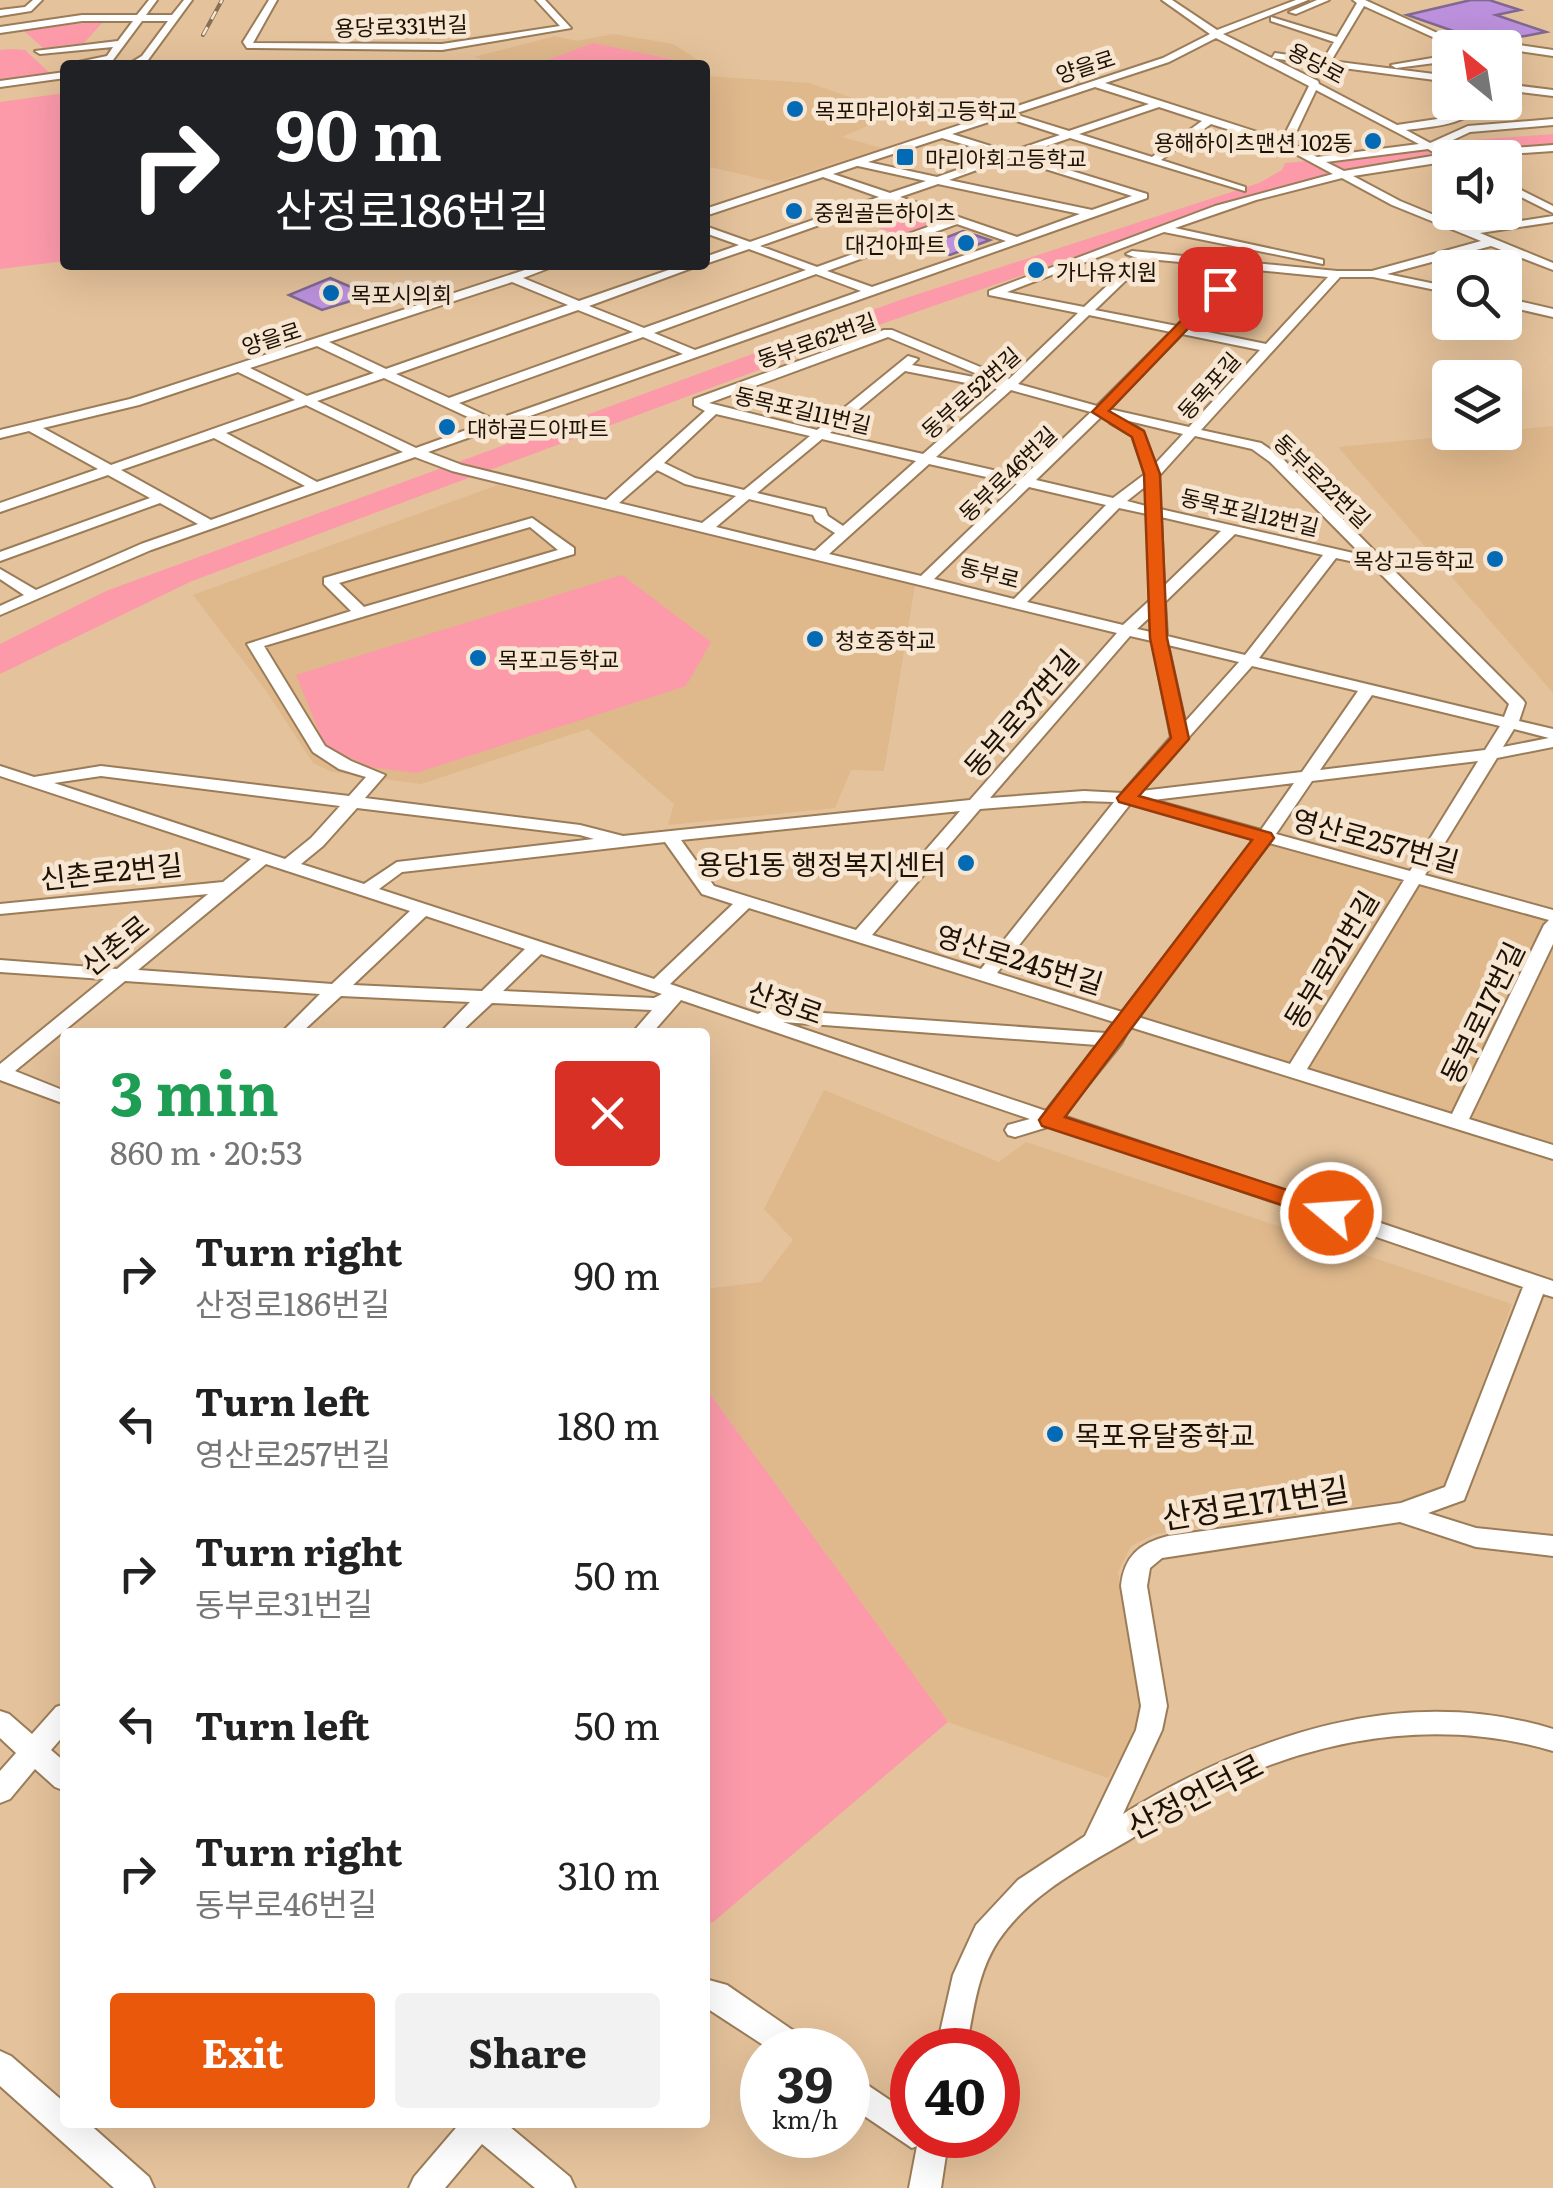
<!DOCTYPE html>
<html lang="en">
<head>
<meta charset="utf-8">
<style>
	:root { --surface:#fff; --page:#f2f2f2; --text:#222; --muted:#767676; --accent:#ea580c }
	body { margin:0; font-family:Literata,"Noto Sans KR",serif; background:var(--page); color:var(--text); height:100vh; display:flex; flex-direction:column; font-size:38px; white-space:nowrap }
	* { box-sizing:border-box; margin:0 }
	p { font-size:32px; color:var(--muted) }
	.icon { flex:none; width:55px; height:55px; fill:none; stroke:currentColor; stroke-width:2; stroke-linecap:round; stroke-linejoin:round }
	.map { position:relative; flex:1; overflow:hidden }
	.side { position:absolute; left:60px; top:1028px; width:650px; height:1100px; display:flex; flex-direction:column; background:var(--surface); border-radius:10px; box-shadow:0 10px 40px #0002 }
	.side>* { flex:none }
	.banner { position:absolute; left:60px; top:60px; width:650px; height:210px; border-radius:10px; box-shadow:0 10px 40px #0002; background:#202124; color:#fff; overflow:hidden }
	.needle { width:65px; rotate:330deg }
	.buttons { position:absolute; left:1432px; top:30px; display:grid; gap:20px }
	.buttons a { display:grid; place-items:center; width:90px; height:90px; border-radius:10px; background:var(--surface); box-shadow:0 10px 40px #0002; font-size:50px }
	.speed { position:absolute; left:740px; top:2028px; display:flex; gap:20px; font-size:50px; font-weight:700; text-align:center }
	.speed>* { display:grid; place-content:center; width:130px; height:130px; border-radius:50%; background:var(--surface); box-shadow:0 10px 40px #0002; line-height:1 }
	.speed small { font-size:25px; font-weight:400 }
	.speed .limit { border:15px solid #d22; background:#fff; color:#111 }
	.pin { position:absolute; display:grid; place-items:center; width:85px; height:85px; color:#fff; margin:-42px; border-radius:20px; box-shadow:0 5px 15px #0006 }
	.me { position:absolute; width:110px; margin:-55px; rotate:288deg; stroke-linejoin:round; filter:drop-shadow(0 0 8px #0008) }
	.turn { display:flex; align-items:center; gap:35px; height:210px; padding:0 50px; font-size:45px }
	.turn .icon { width:130px; height:130px; stroke-width:2.5 }
	.turn b { display:block; font-size:70px; line-height:85px }
	.round { display:grid; place-items:center; flex:none; width:105px; height:105px; border-radius:10px; background:var(--page) }
	.summary { display:flex; align-items:center; justify-content:space-between; height:170px; padding:0 50px }
	h1 { font-size:60px; font-weight:700; line-height:75px; color:#1e9e55 }
	.action { display:flex; gap:20px; margin-top:auto; padding:20px 50px }
	.action a { flex:1; height:115px; border-radius:10px; background:var(--accent); color:#fff; font-size:40px; font-weight:700; line-height:115px; text-align:center }
	.action a+a { background:var(--page); color:var(--text) }
	ul { padding:0; list-style:none }
	li { display:flex; align-items:center; gap:30px; height:150px; padding:0 50px }
	li div { flex:1 }
	li b { display:block; font-size:38px }
	li em { font-style:normal }
	.map>svg:first-child { display:block }
	.built { fill:#dfb88c }
	.green { fill:#fc9aaa }
	.building { fill:#bd91de; stroke:#7f6990; stroke-width:2.5 }
	.lines { fill:none; stroke-linecap:round; stroke-linejoin:round }
	.minor-casing { stroke:#9b7c58; stroke-width:4 }
	.minor { fill:#fff; fill-rule:evenodd }
	.rail-casing { stroke:#866f54; stroke-width:4 }
	.rail { stroke:#f7e6d2; stroke-width:2.5; stroke-dasharray:9; stroke-linecap:butt }
	.route { fill:#ea580c; stroke:#983908; stroke-width:2.5 }
	.poi-dot { fill:#036ab6; stroke:#f7e6d2; stroke-width:4 }
	.labels { text-anchor:middle; dominant-baseline:central; stroke-width:9; stroke-linejoin:round; paint-order:stroke }
	.far-street-label { font-size:22px; fill:#1e1205; stroke:#f7e6d2 }
	.far-poi-label { font-size:22px; fill:#1e1205; stroke:#f7e6d2; text-anchor:start }
	.street-label { font-size:28px; fill:#1e1205; stroke:#f7e6d2 }
	.poi-label { font-size:28px; fill:#1e1205; stroke:#f7e6d2; text-anchor:end }
	.near-street-label { font-size:32px; fill:#1e1205; stroke:#f7e6d2 }
</style>
</head>
<body>
<div class="map">
<svg width="1553" height="2188" viewBox="0 0 1553 2188">
	<rect width="100%" height="100%" fill="#e4c29b"/>
	<path class="built" d="M 613,34 L 673,44 L 709,67 L 708,76 L 809,83 L 896,113 L 842,137 L 882,148 L 775,182 L 705,166 L 705,65 L 496,65 L 474,57 L 555,36 L 577,41 Z
		M 1553,426 L 1553,693 L 1338,447 Z
		M 498,485 L 915,585 L 884,771 L 851,770 L 835,808 L 668,825 L 674,804 L 588,729 L 421,784 L 332,772 L 313,763 L 267,692 L 193,595 Z
		M 1264,838 L 1553,917 L 1553,1152 L 1128,1020 Z
		M 824,1090 L 999,1162 L 1026,1142 L 1512,1304 L 1443,1490 L 1419,1498 L 1155,1534 L 1131,1546 L 1118,1572 L 1145,1718 L 1108,1778 L 948,1722 L 705,1387 L 705,1289 L 761,1282 L 793,1240 L 764,1209 Z"/>
	<path class="green" d="M 104,21 L 84,43 L 43,48 L 23,30 Z
		M 593,43 L 689,63 L 688,65 L 534,65 Z
		M 11,49 L 25,50 L 51,74 L 0,81 L 0,50 Z
		M 65,93 L 65,261 L 0,269 L 0,102 Z
		M 1553,134 L 1553,146 L 1451,153 L 1348,170 L 1327,162 L 1473,140 Z
		M 1307,161 L 1335,174 L 1226,205 L 890,321 L 192,581 L 0,674 L 0,644 L 106,591 L 900,300 L 1259,183 L 1282,170 L 1285,163 Z
		M 891,203 L 941,218 L 941,221 L 901,236 L 849,217 Z
		M 622,575 L 711,642 L 686,686 L 416,773 L 370,767 L 325,746 L 296,675 Z
		M 705,1387 L 948,1722 L 712,1923 L 705,1919 Z"/>
	<path class="building" d="M 1471,0 L 1489,0 L 1520,10 L 1496,15 L 1546,32 L 1488,43 L 1407,15 Z
		M 963,231 L 990,240 L 950,255 L 924,246 Z
		M 330,278 L 370,295 L 322,310 L 289,295 Z"/>
	<g class="lines">
		<g class="minor-casing">
			<path id="minor" d="M 33,0 L 42,0 L 31,11 L 0,16 L 0,10 L 25,7 Z
				M 149,0 L 157,0 L 146,15 L 172,15 L 184,0 L 192,0 L 148,60 L 139,65 L 127,65 L 142,56 L 168,21 L 142,21 L 113,60 L 64,65 L 107,56 L 113,47 L 40,54 L 35,51 L 118,41 L 133,21 L 82,21 L 0,33 L 0,27 L 82,15 L 137,15 Z
				M 269,0 L 277,0 L 253,43 L 442,44 L 560,26 L 536,0 L 545,0 L 571,28 L 442,50 L 247,48 L 243,42 Z
				M 1162,0 L 1172,0 L 1217,30 L 1296,0 L 1308,0 L 1223,34 L 1318,81 L 1319,84 L 1397,125 L 1451,117 L 1475,102 L 1485,102 C 1465,126 1435,126 1406,130 L 1430,143 L 1468,126 L 1553,119 L 1553,125 L 1470,132 L 1438,147 L 1451,153 L 1553,145 L 1553,151 L 1450,158 L 1450,161 L 1353,176 L 1400,201 L 1468,229 L 1553,216 L 1553,222 L 1480,233 L 1553,263 L 1553,270 L 1491,246 L 1387,274 L 1450,287 L 1450,293 L 1373,277 L 1340,277 L 1201,430 L 1261,443 L 1280,456 L 1523,700 L 1525,703 L 1519,721 L 1553,729 L 1553,747 L 1497,758 L 1425,875 L 1553,910 L 1553,944 L 1469,1119 L 1553,1145 L 1553,1159 L 1130,1027 L 1121,1044 L 1063,1116 L 1553,1281 L 1553,1297 L 1543,1294 L 1464,1500 L 1428,1513 L 1476,1528 L 1553,1536 L 1553,1556 L 1476,1547 L 1400,1522 L 1162,1558 L 1150,1568 L 1147,1586 L 1167,1706 L 1162,1730 L 1123,1814 C 1253,1735 1402,1683 1553,1729 L 1553,1751 C 1440,1717 1319,1737 1214,1789 C 1184,1804 1157,1823 1129,1840 C 1081,1868 1030,1894 998,1941 C 977,1973 973,2014 966,2050 L 936,2050 L 953,1975 L 976,1925 L 1018,1880 L 1085,1836 L 1136,1730 L 1141,1706 L 1121,1586 C 1124,1556 1140,1543 1168,1536 L 1401,1503 L 1445,1487 L 1523,1287 L 1051,1126 L 1015,1137 L 1008,1135 L 1005,1130 L 1008,1125 L 1030,1119 L 681,1000 L 653,1032 L 633,1032 L 652,1010 L 492,1003 L 461,1032 L 441,1032 L 470,1002 L 341,996 L 302,1032 L 282,1032 L 320,994 L 125,981 L 15,1071 L 65,1091 L 65,1104 L 0,1080 L 0,1064 L 104,979 L 0,972 L 0,960 L 117,969 L 208,894 L 0,914 L 0,904 L 223,882 L 251,859 L 0,776 L 0,766 L 34,777 L 101,766 L 349,796 L 366,777 L 339,769 L 313,752 L 247,644 L 351,611 L 324,584 L 324,578 L 532,518 L 574,548 L 574,554 L 264,646 L 325,746 L 351,761 L 385,775 L 365,798 L 580,825 L 623,836 L 970,800 L 1117,633 L 452,471 L 415,457 L 151,550 L 0,615 L 0,606 L 24,595 L 0,579 L 0,569 L 36,590 L 141,544 L 198,524 L 160,503 L 0,561 L 0,552 L 150,498 L 108,475 L 0,512 L 0,503 L 98,469 L 29,431 L 0,438 L 0,430 L 130,399 L 540,265 L 557,265 L 523,278 L 579,301 L 683,265 L 700,265 L 589,306 L 644,328 L 806,270 L 749,249 L 705,264 L 705,257 L 739,245 L 705,233 L 705,226 L 750,242 L 879,197 L 823,177 L 705,216 L 705,209 L 1163,58 L 1210,34 ZM 1216,38 L 1309,86 L 1282,140 L 1105,83 L 1169,62 ZM 1095,87 L 1149,104 L 1069,131 L 1014,114 ZM 1316,90 L 1419,144 L 1317,157 L 1291,143 ZM 1159,107 L 1202,121 L 1152,157 L 1079,134 ZM 1004,117 L 1060,135 L 1010,152 L 952,134 ZM 1211,124 L 1281,146 L 1333,174 L 1215,206 L 989,291 L 989,295 L 1078,313 L 1009,379 L 892,330 L 884,330 L 694,399 L 694,405 L 705,411 L 606,500 L 462,465 L 428,452 L 1147,198 L 1147,194 L 1020,155 L 1070,138 L 1245,191 L 1245,187 L 1161,160 ZM 942,138 L 1000,155 L 937,177 L 868,162 ZM 1428,149 L 1438,155 L 1344,171 L 1326,162 ZM 1010,158 L 1132,196 L 1092,210 L 949,180 ZM 857,166 L 858,166 L 926,181 L 890,193 L 833,174 ZM 1342,178 L 1392,205 L 1481,241 L 1372,271 L 1337,271 L 1132,251 L 1126,254 L 1137,258 L 1084,307 L 1007,292 L 1164,232 L 1323,264 L 1323,260 L 1319,259 L 1175,228 L 1256,200 ZM 938,184 L 1080,214 L 1017,237 L 900,197 ZM 890,200 L 947,220 L 817,267 L 760,246 ZM 957,224 L 1006,241 L 872,287 L 827,271 ZM 1148,259 L 1234,267 L 1177,326 L 1095,310 ZM 1246,269 L 1328,277 L 1266,344 L 1188,328 ZM 816,274 L 861,291 L 695,350 L 654,333 ZM 512,282 L 568,305 L 386,369 L 329,342 ZM 578,310 L 633,332 L 449,398 L 396,374 ZM 1089,315 L 1171,332 L 1097,406 L 1018,384 ZM 1182,334 L 1260,350 L 1189,427 L 1109,409 ZM 643,337 L 683,354 L 495,420 L 459,403 ZM 888,337 L 994,381 L 912,365 L 918,359 L 908,356 L 817,430 L 709,403 ZM 317,346 L 374,373 L 307,396 L 250,368 ZM 905,371 L 997,389 L 923,454 L 830,433 ZM 238,372 L 295,400 L 111,465 L 43,428 L 139,405 ZM 384,378 L 483,424 L 416,448 L 317,401 ZM 1011,390 L 1091,412 L 1023,477 L 936,457 ZM 306,405 L 403,452 L 317,482 L 226,433 ZM 716,414 L 810,436 L 744,490 L 695,478 L 664,463 ZM 1103,415 L 1111,417 L 1110,423 L 1132,436 L 1145,474 L 1113,498 L 1036,480 ZM 1125,420 L 1183,434 L 1155,464 L 1143,431 ZM 1195,436 L 1252,449 L 1270,462 L 1362,555 L 1160,509 L 1159,476 ZM 214,438 L 305,486 L 211,520 L 121,470 ZM 822,439 L 916,461 L 843,526 L 828,516 L 825,509 L 757,493 ZM 929,464 L 1017,484 L 921,576 L 829,554 ZM 657,470 L 685,484 L 736,496 L 702,523 L 619,503 ZM 1146,486 L 1146,506 L 1127,501 ZM 1029,487 L 1106,505 L 1014,599 L 934,579 ZM 749,499 L 813,515 L 816,521 L 835,533 L 815,551 L 716,527 ZM 1119,508 L 1147,514 L 1150,600 L 1123,625 L 1027,602 ZM 1161,517 L 1221,531 L 1164,586 ZM 530,527 L 558,550 L 364,607 L 339,583 ZM 1235,534 L 1323,555 L 1245,655 L 1167,636 L 1165,602 ZM 1336,558 L 1373,566 L 1509,704 L 1504,717 L 1259,658 ZM 1151,616 L 1151,632 L 1137,629 ZM 1130,636 L 1152,641 L 1171,737 L 1122,793 L 1084,791 L 990,798 ZM 1168,645 L 1239,662 L 1185,722 ZM 1252,666 L 1358,691 L 1302,772 L 1141,791 ZM 1372,695 L 1500,726 L 1485,750 L 1320,770 ZM 1514,729 L 1549,738 L 1503,747 ZM 1478,761 L 1410,871 L 1276,834 L 1312,781 ZM 101,776 L 340,806 L 311,838 L 285,859 L 54,783 ZM 1294,783 L 1261,830 L 1153,800 ZM 1084,801 L 1114,802 L 981,969 L 872,935 L 980,809 ZM 1131,803 L 1255,839 L 1122,1012 L 997,973 ZM 357,808 L 580,835 L 594,839 L 397,862 L 364,884 L 301,864 L 323,846 ZM 960,811 L 856,930 L 714,886 L 681,840 ZM 665,842 L 702,894 L 733,904 L 654,979 L 379,889 L 402,872 ZM 1269,843 L 1404,880 L 1290,1064 L 1138,1017 ZM 266,864 L 410,911 L 332,984 L 138,970 ZM 1419,884 L 1549,920 L 1544,925 L 1452,1114 L 1307,1069 ZM 749,908 L 1114,1022 L 1106,1033 L 767,1009 L 758,1014 L 670,984 ZM 426,916 L 525,949 L 482,991 L 353,985 ZM 541,954 L 662,994 L 654,998 L 503,991 ZM 783,1022 L 1097,1045 L 1046,1111 Z
				M 1317,0 L 1329,0 L 1296,14 L 1289,12 Z
				M 1353,0 L 1365,0 L 1470,48 L 1457,48 L 1364,6 L 1331,61 L 1450,76 L 1450,82 L 1328,66 L 1320,75 L 1315,72 L 1320,65 L 1272,58 L 1275,53 L 1323,60 L 1334,42 L 1271,21 L 1271,17 L 1337,37 L 1357,3 Z
				M 1519,45 L 1553,50 L 1553,56 L 1519,51 L 1505,53 L 1504,48 Z
				M 1450,55 L 1450,61 L 1396,68 L 1391,65 Z
				M 65,72 L 65,78 L 0,87 L 0,81 Z
				M 1505,84 L 1553,90 L 1553,96 L 1505,90 Z
				M 1505,182 L 1553,206 L 1553,213 L 1505,189 Z
				M 1505,298 L 1553,309 L 1553,317 L 1505,306 Z
				M 65,1704 L 65,1734 L 51,1750 L 65,1762 L 65,1791 L 55,1787 L 35,1769 L 10,1799 L 0,1803 L 0,1771 L 16,1753 L 0,1738 L 0,1711 L 9,1714 L 32,1734 L 56,1707 Z
				M 705,1979 L 727,1985 L 807,2040 L 811,2050 L 771,2050 L 705,2007 Z
				M 0,2051 L 11,2056 L 65,2103 L 65,2122 L 87,2122 L 149,2177 L 154,2188 L 114,2188 L 0,2086 Z
				M 848,2072 L 912,2115 L 912,2135 L 949,2135 L 941,2188 L 909,2188 L 917,2146 L 912,2148 L 848,2105 Z
				M 461,2122 L 504,2122 L 570,2177 L 575,2188 L 535,2188 L 482,2144 L 445,2188 L 409,2188 L 414,2177 Z"/>
		</g>
		<use href="#minor" class="minor"/>
		<g class="rail-casing">
			<path id="rail" d="M 203,35 L 222,0"/>
		</g>
		<use href="#rail" class="rail"/>
	</g>
	<path class="route" d="M 1215,286 L 1226,289 L 1109,411 L 1144,431 L 1160,474 L 1167,638 L 1189,739 L 1139,796 L 1271,833 L 1274,838 L 1065,1117 L 1339,1207 L 1343,1213 L 1331,1221 L 1042,1126 L 1039,1120 L 1252,840 L 1119,802 L 1117,798 L 1171,738 L 1150,638 L 1144,474 L 1132,437 L 1092,412 Z"/>
	<g class="poi-dot">
		<circle cx="795" cy="109" r="10"/>
		<circle cx="1373" cy="141" r="10"/>
		<rect x="895" y="147" width="20" height="20" rx="5"/>
		<circle cx="794" cy="211" r="10"/>
		<circle cx="966" cy="243" r="10"/>
		<circle cx="1036" cy="270" r="10"/>
		<circle cx="331" cy="293" r="10"/>
		<circle cx="447" cy="427" r="10"/>
		<circle cx="1495" cy="559" r="10"/>
		<circle cx="815" cy="639" r="10"/>
		<circle cx="478" cy="658" r="10"/>
		<circle cx="966" cy="863" r="10"/>
		<circle cx="1055" cy="1434" r="10"/>
	</g>
	<g class="labels">
		<g class="far-street-label">
			<text transform="translate(401 25) rotate(-2)">용당로331번길</text>
			<text transform="translate(1317 62) rotate(28)">용당로</text>
			<text transform="translate(1085 65) rotate(-18)">양을로</text>
			<text transform="translate(271 337) rotate(-18)">양을로</text>
			<text transform="translate(816 339) rotate(-19)">동부로62번길</text>
			<text transform="translate(1208 385) rotate(-48)">동목포길</text>
			<text transform="translate(970 392) rotate(-42)">동부로52번길</text>
			<text transform="translate(803 409) rotate(13)">동목포길11번길</text>
			<text transform="translate(1007 473) rotate(-44)">동부로46번길</text>
			<text transform="translate(1323 480) rotate(44)">동부로22번길</text>
			<text transform="translate(1250 511) rotate(13)">동목포길12번길</text>
			<text transform="translate(990 572) rotate(14)">동부로</text>
		</g>
		<g class="far-poi-label">
			<text x="815" y="109">목포마리아회고등학교</text>
			<text x="1353" y="141" text-anchor="end">용해하이츠맨션 102동</text>
			<text x="925" y="157">마리아회고등학교</text>
			<text x="814" y="211">중원골든하이츠</text>
			<text x="946" y="243" text-anchor="end">대건아파트</text>
			<text x="1056" y="270">가나유치원</text>
			<text x="351" y="293">목포시의회</text>
			<text x="467" y="427">대하골드아파트</text>
			<text x="1475" y="559" text-anchor="end">목상고등학교</text>
			<text x="835" y="639">청호중학교</text>
			<text x="498" y="658">목포고등학교</text>
		</g>
		<g class="street-label">
			<text transform="translate(1020 712) rotate(-49)">동부로37번길</text>
			<text transform="translate(1376 839) rotate(15)">영산로257번길</text>
			<text transform="translate(111 870) rotate(-6)">신촌로2번길</text>
			<text transform="translate(114 944) rotate(-39)">신촌로</text>
			<text transform="translate(1020 958) rotate(17)">영산로245번길</text>
			<text transform="translate(1330 959) rotate(-59)">동부로21번길</text>
			<text transform="translate(786 1001) rotate(19)">산정로</text>
			<text transform="translate(1481 1012) rotate(-64)">동부로17번길</text>
		</g>
		<g class="poi-label">
			<text x="946" y="863">용당1동 행정복지센터</text>
			<text x="1075" y="1434" text-anchor="start">목포유달중학교</text>
		</g>
		<g class="near-street-label">
			<text transform="translate(1255 1501) rotate(-9)">산정로171번길</text>
			<text transform="translate(1194 1794) rotate(-27)">산정언덕로</text>
		</g>
	</g>
</svg>
<div class="buttons">
<a><svg class="needle" viewBox="-14 -14 28 28"><path d="M0-13l5 13h-10z" fill="#e53935"/><path d="M0 13l5-13h-10z" fill="#767676"/></svg></a>
<a><svg class="icon" aria-label="sound" viewBox="0 0 24 24"><path d="M4 9h4l5-4v14l-5-4H4zM17 9q2 3 0 6"/></svg></a>
<a><svg class="icon" aria-label="search" viewBox="0 0 24 24"><circle cx="10" cy="10" r="6"/><path d="M15 15l6 6"/></svg></a>
<a><svg class="icon" aria-label="layers" viewBox="0 0 24 24"><path d="M12 4l9 5-9 5-9-5zM3 14l9 5 9-5"/></svg></a>
</div>
<div class="speed"><div>39<small>km/h</small></div><div class="limit">40</div></div>
<div class="pin" style="left:1220px;top:289px;background:#d93025"><svg class="icon" aria-label="arrive" viewBox="0 0 24 24"><path d="M6 21V4h12l-3 4 3 4H6"/></svg></div>
<svg class="me" style="left:1331px;top:1213px" viewBox="-20 -20 40 40"><circle r="17" fill="#ea580c" stroke="#fff" stroke-width="3"/><path d="M0-11L8 9 0 5-8 9z" fill="#fff"/></svg>
<div class="banner">
<div class="turn"><svg class="icon" aria-label="right" viewBox="0 0 24 24"><path d="M7 20v-9h11M14 6l5 5-5 5"/></svg><div><b>90 m</b>산정로186번길</div></div>
</div>
<section class="side">
<div class="summary"><div><h1>3 min</h1><p>860 m · 20:53</p></div><a class="round" style="background:#d93025;color:#fff"><svg class="icon" aria-label="close" viewBox="0 0 24 24"><path d="M6 6l12 12M18 6L6 18"/></svg></a></div>
<ul>
<li><svg class="icon" aria-label="right" viewBox="0 0 24 24"><path d="M7 20v-9h11M14 6l5 5-5 5"/></svg><div><b>Turn right</b><p>산정로186번길</p></div><em>90 m</em></li>
<li><svg class="icon" aria-label="left" viewBox="0 0 24 24"><path d="M17 20v-9H6M10 6l-5 5 5 5"/></svg><div><b>Turn left</b><p>영산로257번길</p></div><em>180 m</em></li>
<li><svg class="icon" aria-label="right" viewBox="0 0 24 24"><path d="M7 20v-9h11M14 6l5 5-5 5"/></svg><div><b>Turn right</b><p>동부로31번길</p></div><em>50 m</em></li>
<li><svg class="icon" aria-label="left" viewBox="0 0 24 24"><path d="M17 20v-9H6M10 6l-5 5 5 5"/></svg><div><b>Turn left</b></div><em>50 m</em></li>
<li><svg class="icon" aria-label="right" viewBox="0 0 24 24"><path d="M7 20v-9h11M14 6l5 5-5 5"/></svg><div><b>Turn right</b><p>동부로46번길</p></div><em>310 m</em></li>
</ul>
<div class="action"><a>Exit</a><a>Share</a></div>
</section>
</div>
</body>
</html>
